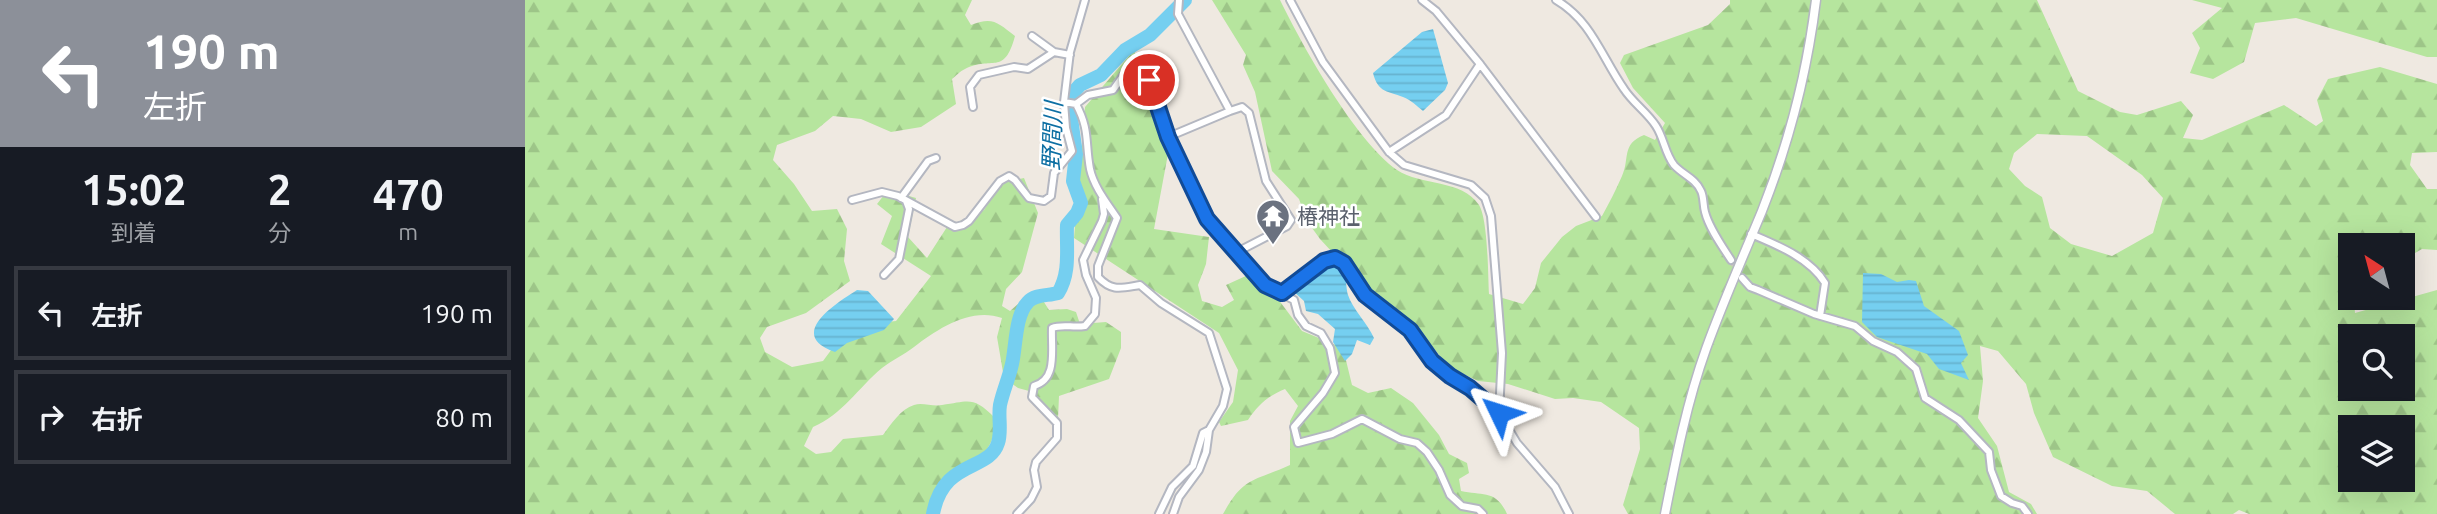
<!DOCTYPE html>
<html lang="ja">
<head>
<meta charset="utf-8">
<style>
	:root { --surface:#171b24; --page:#20242c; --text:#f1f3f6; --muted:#9ea1a6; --line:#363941 }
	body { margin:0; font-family:Ubuntu,"Noto Sans JP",sans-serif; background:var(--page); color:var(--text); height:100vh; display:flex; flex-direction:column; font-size:26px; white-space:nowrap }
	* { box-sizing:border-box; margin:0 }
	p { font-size:23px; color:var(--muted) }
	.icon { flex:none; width:38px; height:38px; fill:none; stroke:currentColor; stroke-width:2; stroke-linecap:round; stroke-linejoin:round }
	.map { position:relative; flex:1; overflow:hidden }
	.drawer { display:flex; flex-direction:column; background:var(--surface); width:525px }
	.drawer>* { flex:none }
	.guide { background:#8c9099; color:#fff; overflow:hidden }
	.needle { width:46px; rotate:324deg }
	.fabs { position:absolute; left:1813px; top:233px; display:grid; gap:14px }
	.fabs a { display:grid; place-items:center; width:77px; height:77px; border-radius:0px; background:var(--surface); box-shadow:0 7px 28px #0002; font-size:35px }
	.pin { position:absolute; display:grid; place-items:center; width:60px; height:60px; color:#fff; margin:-30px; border:4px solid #fff; border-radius:50%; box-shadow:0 2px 7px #0007 }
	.me { position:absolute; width:77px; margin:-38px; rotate:311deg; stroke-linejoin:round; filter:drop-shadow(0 0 5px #0008) }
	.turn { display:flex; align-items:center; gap:24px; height:147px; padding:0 28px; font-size:32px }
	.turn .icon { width:91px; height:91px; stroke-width:2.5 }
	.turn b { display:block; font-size:49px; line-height:60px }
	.eta { display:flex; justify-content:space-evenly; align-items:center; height:119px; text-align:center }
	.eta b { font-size:42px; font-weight:700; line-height:49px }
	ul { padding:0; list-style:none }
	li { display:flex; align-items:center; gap:21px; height:94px; margin:0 14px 10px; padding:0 14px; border:4px solid var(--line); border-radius:0px }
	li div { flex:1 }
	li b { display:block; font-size:26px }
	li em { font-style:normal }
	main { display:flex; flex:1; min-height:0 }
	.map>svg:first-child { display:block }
	.forest { fill:url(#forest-firs); fill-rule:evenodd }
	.water { fill:url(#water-rules) }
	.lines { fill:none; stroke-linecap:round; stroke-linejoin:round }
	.river { stroke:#75cff0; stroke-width:14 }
	.minor-tunnel { stroke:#c8c4bd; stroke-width:6; stroke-dasharray:6 3; stroke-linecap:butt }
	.minor-casing { stroke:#b4b7c1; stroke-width:10 }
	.tertiary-casing { stroke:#b4b7c1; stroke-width:11 }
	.minor { stroke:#fff; stroke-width:6 }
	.tertiary { stroke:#fff; stroke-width:8 }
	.route-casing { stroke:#114b97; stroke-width:18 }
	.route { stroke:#1a73e8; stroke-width:12 }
	.labels { text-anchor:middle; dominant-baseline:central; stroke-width:5; stroke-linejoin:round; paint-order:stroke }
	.worship-label { font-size:21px; fill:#5b616d; stroke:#fff; text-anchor:start }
	.water-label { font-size:23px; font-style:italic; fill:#0d6fa3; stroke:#fff }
</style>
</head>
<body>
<main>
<section class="drawer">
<div class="guide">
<div class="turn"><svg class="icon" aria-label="left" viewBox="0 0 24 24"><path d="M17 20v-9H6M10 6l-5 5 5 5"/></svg><div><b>190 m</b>左折</div></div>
</div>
<div class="eta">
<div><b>15:02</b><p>到着</p></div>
<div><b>2</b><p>分</p></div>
<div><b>470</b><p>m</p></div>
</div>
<ul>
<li><svg class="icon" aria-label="left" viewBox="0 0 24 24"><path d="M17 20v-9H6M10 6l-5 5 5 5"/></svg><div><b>左折</b></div><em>190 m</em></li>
<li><svg class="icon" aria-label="right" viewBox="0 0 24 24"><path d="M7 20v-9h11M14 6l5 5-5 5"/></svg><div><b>右折</b></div><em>80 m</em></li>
</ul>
</section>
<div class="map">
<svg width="1912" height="514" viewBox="0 0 1912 514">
	<defs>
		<pattern id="forest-firs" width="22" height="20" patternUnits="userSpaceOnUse" patternTransform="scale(1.75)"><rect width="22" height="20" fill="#b6e59e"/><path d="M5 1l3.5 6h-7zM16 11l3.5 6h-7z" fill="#9dc588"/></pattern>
		<pattern id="water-rules" width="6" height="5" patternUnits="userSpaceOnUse" patternTransform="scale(1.75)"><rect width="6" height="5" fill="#75cff0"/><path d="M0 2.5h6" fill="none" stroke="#66b2ce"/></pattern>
	</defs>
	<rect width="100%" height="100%" fill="#efe9e1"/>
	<path class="forest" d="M 0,0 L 447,0 L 440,15 L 446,25 C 468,16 473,23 490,36 C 479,77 467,55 440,69 C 435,71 431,76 427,79 L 431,104 L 396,127 L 366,132 L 336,119 L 308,116 L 290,131 L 252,145 L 248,160 L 269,184 L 287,211 L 312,209 L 322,229 L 319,261 L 325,281 L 281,313 L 242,327 L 235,338 L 240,352 L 267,367 L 298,361 L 315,338 L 353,323 L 371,321 L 406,276 L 356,244 L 367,216 L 352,204 L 363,190 L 391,198 L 383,237 L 402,258 L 422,227 L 459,210 L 476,183 L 499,178 L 513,213 L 497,272 L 481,289 L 477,306 L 485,311 L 501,297 L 517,299 L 524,310 L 542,309 L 551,312 L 555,324 L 581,322 L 596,332 L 596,348 L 584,379 L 534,396 L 533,419 L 504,391 L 493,388 L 479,378 L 472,337 L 477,318 C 445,307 413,329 389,347 C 379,355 367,360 357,368 C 333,388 317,415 288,427 L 279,446 L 291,454 L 306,452 L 318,439 L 358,435 C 366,424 376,409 389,405 C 397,402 408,407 417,405 C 445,401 448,396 470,418 C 470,455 452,458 424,476 L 413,514 L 0,514 Z
		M 687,0 L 755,0 C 778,47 830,140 872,170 C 896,186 937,179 954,205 C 963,219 963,275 964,294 L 998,304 L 1010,288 L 1016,263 L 1037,237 L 1051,226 L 1077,216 C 1084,203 1091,190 1097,176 C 1105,159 1096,144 1119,135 L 1130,140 L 1140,123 L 1108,88 L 1095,63 L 1099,55 L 1183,25 L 1205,4 L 1205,0 L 1512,0 L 1553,91 L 1595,112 L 1612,115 L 1656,101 L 1668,115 L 1658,138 L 1677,140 L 1759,105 L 1791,126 L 1798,121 L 1792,100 L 1803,79 L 1855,67 L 1912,84 L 1912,152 L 1887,153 L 1885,165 L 1902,189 L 1912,189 L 1912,250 L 1897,249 L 1878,260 L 1878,245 L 1825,245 L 1825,298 L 1829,298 L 1830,313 L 1912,290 L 1912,514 L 1724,514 L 1714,510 L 1708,514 L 1650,514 L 1622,491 L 1587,486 L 1528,457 L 1509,413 L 1501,384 L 1473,351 L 1455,346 L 1458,381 L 1453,418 L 1472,446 L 1484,492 L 1506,504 L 1512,514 L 1103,514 L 1098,505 L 1115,449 L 1114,428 L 1076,402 L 1048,398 L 1030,399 L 983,384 L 953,381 L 924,367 L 889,324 L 845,293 L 795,239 L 782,221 L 774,199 L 747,171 L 730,92 L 718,65 L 721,55 ZM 1512,134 L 1562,136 L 1617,175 L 1638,198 L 1628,233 L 1587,256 L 1546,244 L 1525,228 L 1517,197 L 1500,186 L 1484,169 L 1489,153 ZM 1825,336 L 1878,336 L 1878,388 L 1825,388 ZM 1825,427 L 1878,427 L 1878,480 L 1825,480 Z
		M 1667,0 L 1912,0 L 1912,57 L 1902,57 L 1771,18 L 1730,23 L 1719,62 L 1688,79 L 1665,73 L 1675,48 L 1667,33 L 1697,8 Z
		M 609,50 L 643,154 L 629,229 L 684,237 L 681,264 L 673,285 L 677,301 L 697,307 L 709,300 L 701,285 L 723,275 L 734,287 L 753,299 L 777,331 L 818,348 L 827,385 L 843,393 L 866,388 L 888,403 L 914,435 L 924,454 L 942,463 L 944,473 L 934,479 L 936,491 C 957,496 971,489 982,514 L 698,514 C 719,476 728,482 765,465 L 765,421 L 773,406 L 760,389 C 743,396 733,405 723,420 L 696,426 L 694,422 L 708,402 L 713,370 L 694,333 L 549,238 L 560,107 Z"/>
	<path class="water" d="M 908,29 L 923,83 L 920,90 L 898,111 C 892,106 886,100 878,97 C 863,91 853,93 848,73 L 897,32 Z
		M 813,264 C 823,273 820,283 823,295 C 827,308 843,324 849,338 L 845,345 L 832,340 L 827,354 L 820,361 L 808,342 L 810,329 L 793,314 L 781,311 L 779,301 L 768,291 L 799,270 Z
		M 1338,273 L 1356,274 L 1372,282 L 1384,280 L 1391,281 L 1399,306 L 1434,331 L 1443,355 L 1436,363 L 1444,380 L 1414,369 L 1402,354 L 1352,337 L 1337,322 Z
		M 332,290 L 343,291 L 369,319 L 359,330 L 322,343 L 310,352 C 261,335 310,304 332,290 Z"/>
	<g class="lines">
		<path class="river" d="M 408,514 C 418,459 464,472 473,443 C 477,431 473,417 475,405 C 478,391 484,378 487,364 C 491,347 490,315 503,302 C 510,294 523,296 533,293 C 546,272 541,248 542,225 L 552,213 L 556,203 L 548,181 L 551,154 L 545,111 L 547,94 L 555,85 L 576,75 L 600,50 L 625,35 L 660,0"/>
		<path class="minor-tunnel" d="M 1206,260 L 1217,278"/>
		<g class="minor-casing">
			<path id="minor" d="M 560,0 L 545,52 L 539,102 L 551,104 L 563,95 L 588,90 L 600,73 L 615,72 L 624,80 L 643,137 L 682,219 L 739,285 L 769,300 L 773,315 L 781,326 L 796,333 L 805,348 L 810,373 L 798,393 L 769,427 L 773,443 L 807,434 L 837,419 L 875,439 L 892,443 L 902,452 L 914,470 L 925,495 L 937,506 L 953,509 L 958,514
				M 765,0 L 798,62 L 864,152 L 879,165 L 946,185 L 960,198 L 966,216 L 977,353 L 974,413
				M 897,0 L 911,11 L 955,64 L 1071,217
				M 1031,0 C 1067,21 1077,58 1099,89 C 1108,103 1122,112 1131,126 C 1139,138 1140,154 1149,165 C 1158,175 1170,178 1176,191 C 1179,197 1178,205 1180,212 C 1184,228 1197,246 1206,260
				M 507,36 L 529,52
				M 551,104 C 565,130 560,142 565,169 C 569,187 582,203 592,218 L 573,266 L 573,277 C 587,292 596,288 615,285 L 636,303 L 684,333 L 702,389 L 698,406 L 684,430 L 681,452 L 674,470 L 654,497 L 648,514
				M 448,107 L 445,87 L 454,75 L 489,67 L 503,69 L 529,52 L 545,55
				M 705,111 L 717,107 L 724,113 L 741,181 L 766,220 L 762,226 L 712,252
				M 643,137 L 705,111 L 653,14 L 654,0
				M 864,152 L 921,115 L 955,64
				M 376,198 L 403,161 L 411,158
				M 327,200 L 357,192 L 373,196 L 430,227 L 438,225 L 444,221 L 475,181 L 484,176 L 490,180 L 504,198 L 519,201 L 526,196 L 529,173 L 547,151 L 541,128 L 539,102
				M 1226,234 C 1252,245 1285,258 1300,283 L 1295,316
				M 359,275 L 374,259 L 384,209 L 381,201
				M 1217,278 L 1225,287 L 1233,290 L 1289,314 L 1330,326 L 1348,341 L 1372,352 L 1391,369 L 1400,398 L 1434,420 L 1464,452 L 1466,470 L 1476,496 L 1487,503 L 1497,506 L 1503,514
				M 757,293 L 799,261 L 810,258 L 819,263 L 840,295 L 885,330 L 907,361 L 925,376 L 945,388 L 974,413 L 992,443 L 1030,487 L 1044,514
				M 492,514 L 506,499 L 512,487 L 509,470 L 511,462 L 532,438 L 532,423 L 507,397 L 509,386 C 533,379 526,350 527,328 C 537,324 548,328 560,326 L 570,314 L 571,298 L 561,275 L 558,260 L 577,221 L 579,214 L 577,199
				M 634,514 L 647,487 L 668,466 L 678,433 L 684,430"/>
		</g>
		<g class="tertiary-casing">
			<path id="tertiary" d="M 1140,514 C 1151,458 1162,402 1181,349 C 1198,302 1218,257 1237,211 C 1264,143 1282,73 1291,0"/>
		</g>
		<use href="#minor" class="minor"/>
		<use href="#tertiary" class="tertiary"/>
	</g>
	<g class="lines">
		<g class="route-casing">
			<path id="route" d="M 624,80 L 643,137 L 682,219 L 740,285 L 757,293 L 799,261 L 810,258 L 819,263 L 840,295 L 885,330 L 907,361 L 925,376 L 945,388 L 974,413"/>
		</g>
		<use href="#route" class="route"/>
	</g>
	<defs>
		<g id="temple-pin" transform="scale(1.75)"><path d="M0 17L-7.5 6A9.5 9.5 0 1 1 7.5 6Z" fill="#6b7280" stroke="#fff"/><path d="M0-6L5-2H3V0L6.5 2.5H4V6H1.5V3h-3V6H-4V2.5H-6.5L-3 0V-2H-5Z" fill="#fff"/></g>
	</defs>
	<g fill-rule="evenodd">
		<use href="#temple-pin" x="748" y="216"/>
	</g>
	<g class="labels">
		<g class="worship-label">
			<text x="772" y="216">椿神社</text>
		</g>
		<g class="water-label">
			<text transform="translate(527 136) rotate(-88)">野間川</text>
		</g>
	</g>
</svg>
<div class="fabs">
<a><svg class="needle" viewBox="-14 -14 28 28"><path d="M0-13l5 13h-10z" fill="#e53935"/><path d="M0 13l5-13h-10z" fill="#9ea1a6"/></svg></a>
<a><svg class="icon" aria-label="search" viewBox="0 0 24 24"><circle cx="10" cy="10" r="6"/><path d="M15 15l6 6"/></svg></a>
<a><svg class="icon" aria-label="layers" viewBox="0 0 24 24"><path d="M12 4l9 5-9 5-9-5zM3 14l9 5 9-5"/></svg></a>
</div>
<div class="pin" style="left:624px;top:80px;background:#d93025"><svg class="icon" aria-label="arrive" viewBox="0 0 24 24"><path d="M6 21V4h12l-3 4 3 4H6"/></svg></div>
<svg class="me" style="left:974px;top:413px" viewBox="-20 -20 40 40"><path d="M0-17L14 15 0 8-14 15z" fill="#1a73e8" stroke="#fff" stroke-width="4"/></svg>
</div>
</main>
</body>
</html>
